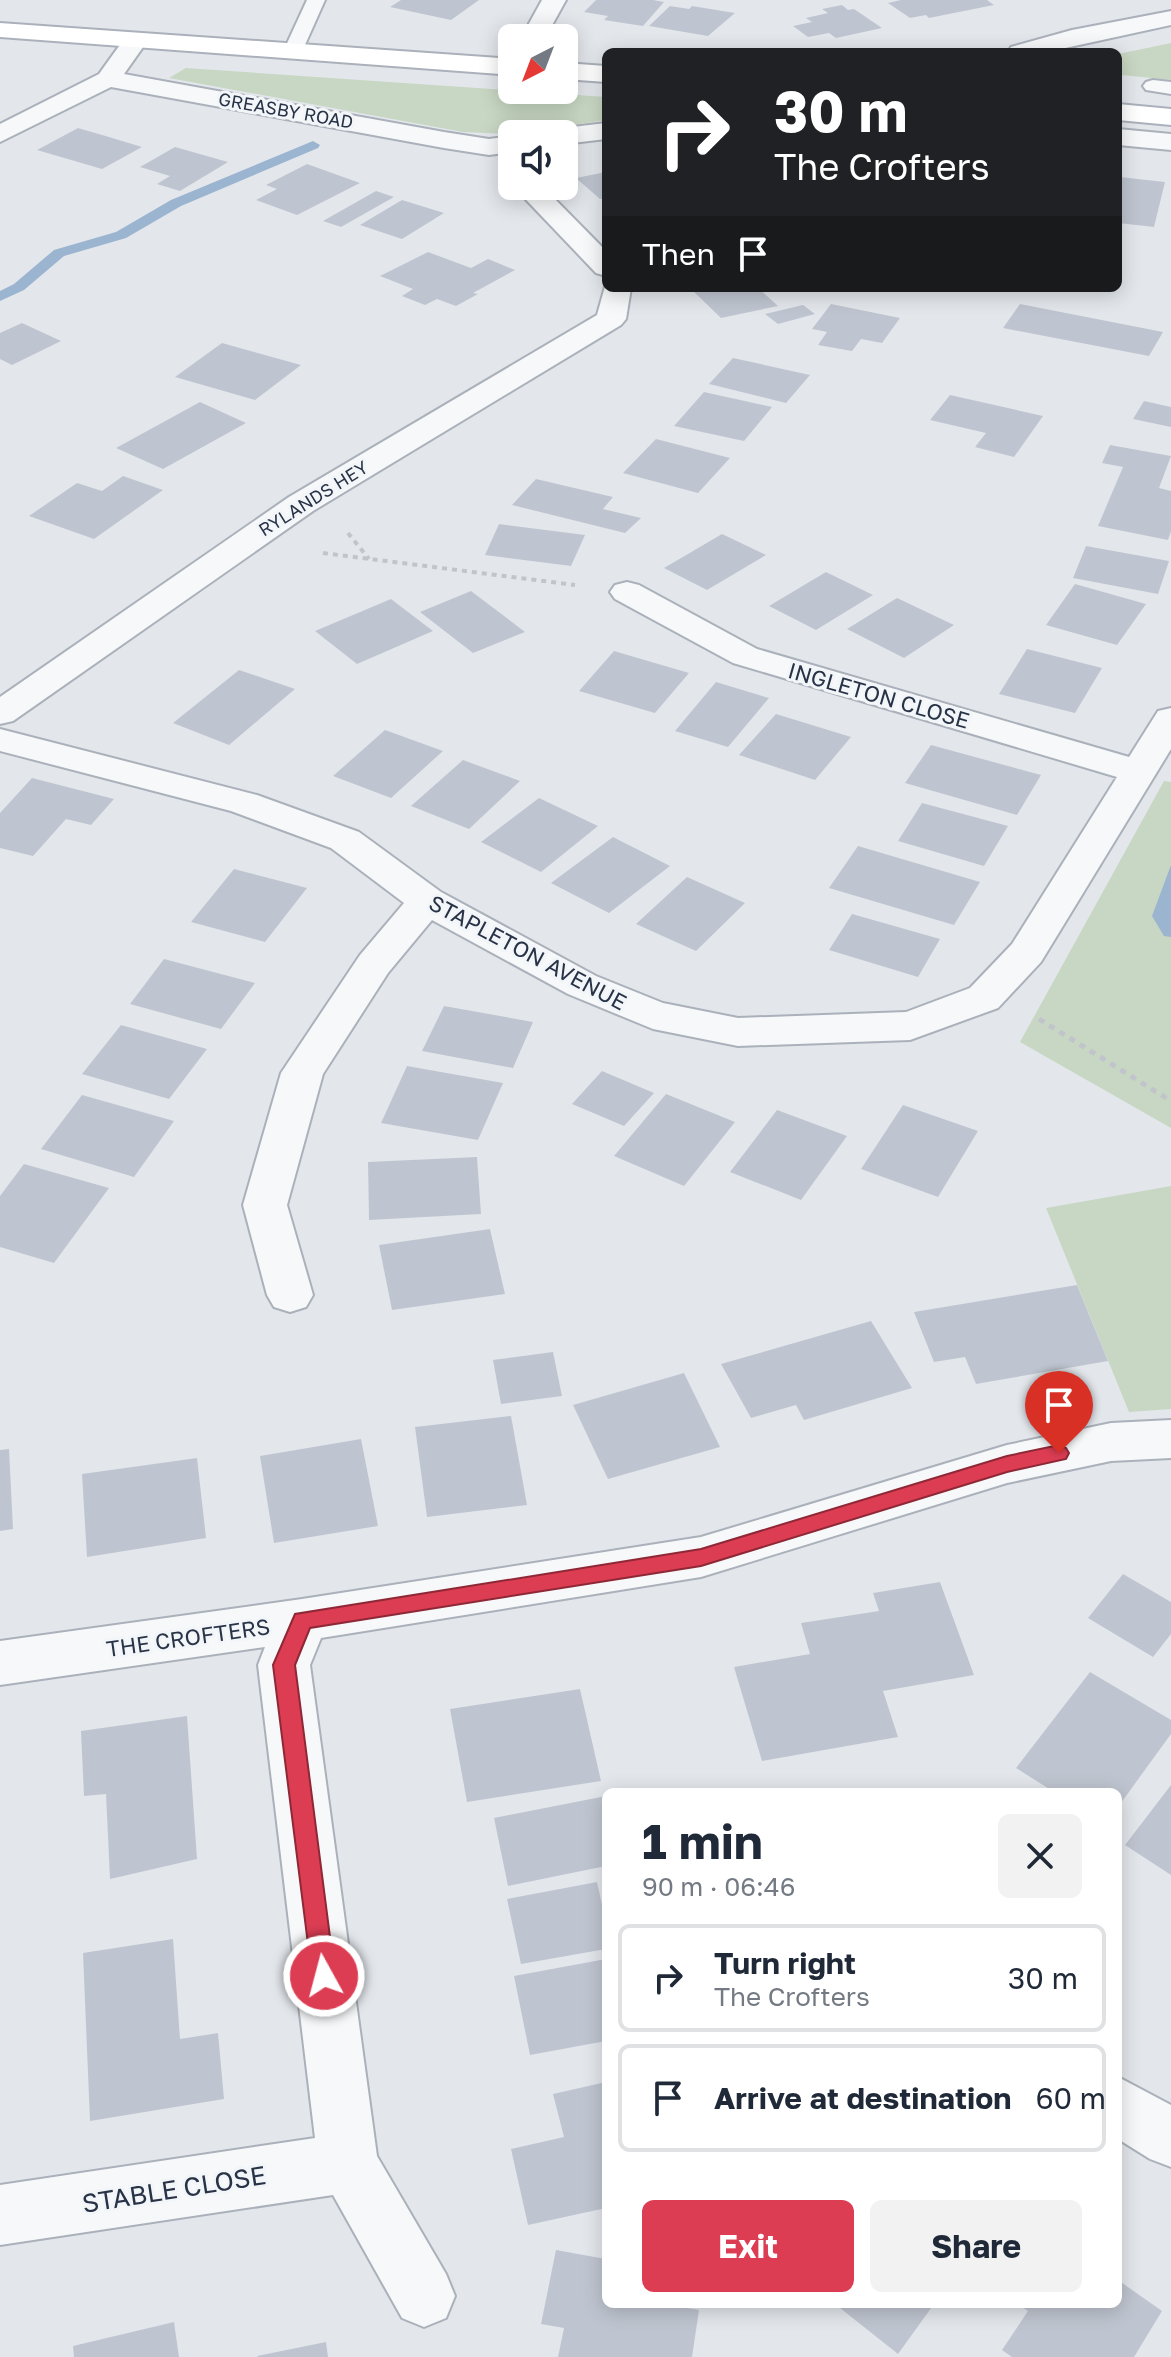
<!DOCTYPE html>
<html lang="en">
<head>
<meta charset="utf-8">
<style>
	:root { --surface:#fff; --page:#f2f2f3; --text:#1f2937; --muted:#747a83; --line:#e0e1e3; --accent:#dc3d53 }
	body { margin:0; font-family:"Golos Text",sans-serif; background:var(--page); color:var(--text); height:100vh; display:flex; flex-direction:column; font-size:30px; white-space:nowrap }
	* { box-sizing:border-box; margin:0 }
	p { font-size:26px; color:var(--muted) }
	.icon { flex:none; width:44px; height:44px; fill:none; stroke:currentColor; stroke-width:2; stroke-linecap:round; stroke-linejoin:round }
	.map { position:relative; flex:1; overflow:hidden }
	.drawer { position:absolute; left:602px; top:1788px; width:520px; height:520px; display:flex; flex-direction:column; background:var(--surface); border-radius:12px; box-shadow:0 4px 20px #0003 }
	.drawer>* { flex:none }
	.banner { position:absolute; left:602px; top:48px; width:520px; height:244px; border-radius:12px; box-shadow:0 4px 20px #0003; background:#202124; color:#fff; overflow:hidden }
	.needle { width:52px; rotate:222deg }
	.fabs { position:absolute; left:498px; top:24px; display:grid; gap:16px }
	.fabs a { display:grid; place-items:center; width:80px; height:80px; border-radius:12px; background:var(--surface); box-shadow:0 4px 20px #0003; font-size:40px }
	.pin { position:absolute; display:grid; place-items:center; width:68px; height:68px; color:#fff; margin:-82px -34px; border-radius:50% 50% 50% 0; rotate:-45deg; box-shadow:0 0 8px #0007 }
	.pin .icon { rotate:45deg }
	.me { position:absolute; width:88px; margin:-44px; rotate:353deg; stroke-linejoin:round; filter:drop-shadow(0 0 6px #0008) }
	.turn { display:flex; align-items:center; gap:28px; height:168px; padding:0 40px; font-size:36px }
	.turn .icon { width:104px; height:104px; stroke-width:2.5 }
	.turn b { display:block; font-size:56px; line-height:68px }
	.then { display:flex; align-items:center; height:76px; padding:0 40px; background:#0003; gap:16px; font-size:30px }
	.round { display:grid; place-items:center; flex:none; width:84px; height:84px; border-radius:12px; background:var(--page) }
	.head { display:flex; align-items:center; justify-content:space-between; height:136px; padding:0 40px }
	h1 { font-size:48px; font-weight:700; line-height:60px }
	.action { display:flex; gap:16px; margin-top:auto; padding:16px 40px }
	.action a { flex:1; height:92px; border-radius:12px; background:var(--accent); color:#fff; font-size:32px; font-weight:700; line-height:92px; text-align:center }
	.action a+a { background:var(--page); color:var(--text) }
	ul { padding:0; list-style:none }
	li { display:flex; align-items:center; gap:24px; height:108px; margin:0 16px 12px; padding:0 24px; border:4px solid var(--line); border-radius:12px }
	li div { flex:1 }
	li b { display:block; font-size:30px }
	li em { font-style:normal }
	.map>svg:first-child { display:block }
	.green { fill:#c8d7c3 }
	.water { fill:#9bb4d0 }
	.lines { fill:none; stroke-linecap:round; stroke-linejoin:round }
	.stream { fill:#9bb4d0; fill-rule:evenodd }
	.building { fill:#bfc5d0 }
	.service-casing { stroke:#abb1ba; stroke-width:4 }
	.minor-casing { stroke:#abb1ba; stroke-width:4 }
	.tertiary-casing { stroke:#abb1ba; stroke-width:4 }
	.secondary-casing { stroke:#abb1ba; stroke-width:4 }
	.path-far1 { stroke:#c1c5cb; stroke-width:4; stroke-dasharray:5 5; stroke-linecap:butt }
	.path { stroke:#c1c5cb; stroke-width:5; stroke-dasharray:6 6; stroke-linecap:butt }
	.service { fill:#f6f8fa; fill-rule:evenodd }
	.minor { fill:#f6f8fa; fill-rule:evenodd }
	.tertiary { fill:#f6f8fa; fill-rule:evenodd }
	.secondary { fill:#fff; fill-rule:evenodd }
	.route { fill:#dc3d53; stroke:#8f2836; stroke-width:2 }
	.labels { text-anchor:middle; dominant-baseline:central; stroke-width:6; stroke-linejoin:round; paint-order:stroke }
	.far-street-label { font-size:18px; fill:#293347; stroke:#f3f6f9 }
	.street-label { font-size:22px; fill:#293347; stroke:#f3f6f9 }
	.near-street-label { font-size:26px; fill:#293347; stroke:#f3f6f9 }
</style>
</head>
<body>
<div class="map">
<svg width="1171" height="2357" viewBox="0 0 1171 2357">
	<rect width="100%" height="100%" fill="#e3e7ec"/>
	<path class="green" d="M 1171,43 L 1171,80 L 1122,75 L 1118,54 Z
		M 186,68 L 606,97 L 606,120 L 513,134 L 463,132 L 169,78 Z
		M 1164,781 L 1171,782 L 1171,1128 L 1020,1042 Z
		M 1171,1186 L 1171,1409 L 1129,1412 L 1046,1208 Z"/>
	<path class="water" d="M 1171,865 L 1171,937 L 1164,936 L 1152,916 Z"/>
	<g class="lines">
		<path class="stream" d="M 313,141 L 320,145 L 318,148 L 181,206 L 126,238 L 64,256 L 24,290 L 0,301 L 0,291 L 14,284 L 54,250 L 116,232 L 171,200 Z"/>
	</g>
	<path class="building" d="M 401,0 L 479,0 L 451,20 L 390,7 Z
		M 596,0 L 653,0 L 664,2 L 643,26 L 604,20 L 608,16 L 584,12 Z
		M 901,0 L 987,0 L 994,5 L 929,18 L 926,15 L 910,18 L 888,3 Z
		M 842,5 L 848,10 L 854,9 L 882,28 L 836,38 L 829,33 L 808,37 L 793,26 L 812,22 L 806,18 L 828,13 L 822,9 Z
		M 670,6 L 689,9 L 692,6 L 735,13 L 708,36 L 649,26 Z
		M 78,128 L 109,137 L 142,147 L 102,169 L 37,150 Z
		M 175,147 L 228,162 L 180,191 L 157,184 L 170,176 L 140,167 Z
		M 307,164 L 360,183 L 297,215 L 256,200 L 277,189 L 266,185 Z
		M 606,172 L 606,198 L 600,199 L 576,178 Z
		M 1120,177 L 1165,182 L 1154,227 L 1118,223 Z
		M 376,191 L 394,197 L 341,227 L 323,221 Z
		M 402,200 L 444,213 L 402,239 L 360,225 Z
		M 428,252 L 471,268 L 488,259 L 515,270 L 473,293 L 478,294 L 456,306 L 437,299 L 425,305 L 402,296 L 413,289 L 380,276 Z
		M 690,288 L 758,288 L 778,306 L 721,318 Z
		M 831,304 L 900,318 L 882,343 L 861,339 L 852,351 L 818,345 L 827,332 L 812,329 Z
		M 1020,304 L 1163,332 L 1149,356 L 1003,328 Z
		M 803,305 L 815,314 L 778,324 L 765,314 Z
		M 22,323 L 61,341 L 12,365 L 0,359 L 0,333 Z
		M 222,343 L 301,365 L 255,400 L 175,377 Z
		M 733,358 L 810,375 L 786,403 L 709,384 Z
		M 704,392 L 772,407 L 744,441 L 674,426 Z
		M 950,395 L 1043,416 L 1014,457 L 975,447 L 986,433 L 930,420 Z
		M 1144,401 L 1171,407 L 1171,427 L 1133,419 Z
		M 200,402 L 246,423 L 163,469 L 116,448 Z
		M 656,439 L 730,458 L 698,493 L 623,473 Z
		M 1110,445 L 1171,456 L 1159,488 L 1171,491 L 1171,531 L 1168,540 L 1098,526 L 1123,467 L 1102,463 Z
		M 123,476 L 163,490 L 94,539 L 29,516 L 77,483 L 102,491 Z
		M 536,479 L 613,497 L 603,509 L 641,518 L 625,533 L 512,505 Z
		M 499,524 L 585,535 L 571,566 L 485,555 Z
		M 722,534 L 766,555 L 707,590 L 664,568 Z
		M 1086,546 L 1169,561 L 1158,594 L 1073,578 Z
		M 826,572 L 873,595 L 816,630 L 769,606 Z
		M 1075,584 L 1146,604 L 1117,645 L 1046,625 Z
		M 471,591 L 525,632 L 473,653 L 420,612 Z
		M 897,598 L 954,625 L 904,658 L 847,629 Z
		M 391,599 L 433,631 L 357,664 L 315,631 Z
		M 1027,649 L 1102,668 L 1075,713 L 999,694 Z
		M 614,651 L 689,673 L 655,713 L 579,691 Z
		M 239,670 L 295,689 L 229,745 L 173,723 Z
		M 716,682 L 769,698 L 728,747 L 675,731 Z
		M 776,714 L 851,737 L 815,780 L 739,755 Z
		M 385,730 L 443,751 L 391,798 L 333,776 Z
		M 931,745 L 1041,775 L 1017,815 L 905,783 Z
		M 463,760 L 520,781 L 469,829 L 411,806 Z
		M 32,778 L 114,799 L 91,825 L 66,819 L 33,856 L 0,848 L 0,813 Z
		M 539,798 L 598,826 L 541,872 L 481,842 Z
		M 922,803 L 1008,826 L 984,866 L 898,841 Z
		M 613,837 L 670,866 L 609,913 L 551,883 Z
		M 858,846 L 980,882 L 954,925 L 829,888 Z
		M 234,869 L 307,888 L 265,942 L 191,922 Z
		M 687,877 L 745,903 L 696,951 L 636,924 Z
		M 852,914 L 940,939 L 918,977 L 829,950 Z
		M 164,959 L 255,983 L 221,1029 L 130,1004 Z
		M 444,1006 L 533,1022 L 513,1068 L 422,1051 Z
		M 121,1025 L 207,1049 L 169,1099 L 82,1074 Z
		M 407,1066 L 503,1083 L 478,1140 L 381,1123 Z
		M 602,1071 L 654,1093 L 624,1126 L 572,1104 Z
		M 666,1094 L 735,1122 L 684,1186 L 614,1156 Z
		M 82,1095 L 174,1121 L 134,1177 L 41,1149 Z
		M 903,1105 L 978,1131 L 938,1197 L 861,1169 Z
		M 777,1110 L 847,1136 L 801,1200 L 730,1172 Z
		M 477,1157 L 481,1214 L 369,1220 L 368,1162 Z
		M 24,1164 L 109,1188 L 54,1263 L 0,1247 L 0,1196 Z
		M 490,1229 L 505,1294 L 392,1310 L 379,1245 Z
		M 1077,1285 L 1108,1361 L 976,1384 L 965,1357 L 934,1362 L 914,1312 Z
		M 871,1321 L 912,1388 L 804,1420 L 796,1405 L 751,1418 L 721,1364 Z
		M 553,1352 L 562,1396 L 501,1404 L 493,1360 Z
		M 684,1373 L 720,1447 L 608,1479 L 573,1405 Z
		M 511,1416 L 527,1505 L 427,1517 L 415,1427 Z
		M 361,1439 L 378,1526 L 274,1543 L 260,1456 Z
		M 9,1449 L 13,1529 L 0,1531 L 0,1450 Z
		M 197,1458 L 206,1538 L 87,1557 L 82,1474 Z
		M 1123,1574 L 1171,1602 L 1171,1634 L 1153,1657 L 1088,1618 Z
		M 940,1582 L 974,1675 L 883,1691 L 898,1737 L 762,1761 L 734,1667 L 810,1654 L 801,1623 L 879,1611 L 873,1593 Z
		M 1090,1672 L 1171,1720 L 1171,1734 L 1118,1807 L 1118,1792 L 1054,1792 L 1016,1768 Z
		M 580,1689 L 601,1781 L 467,1802 L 450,1709 Z
		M 187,1716 L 197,1859 L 110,1879 L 106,1794 L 84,1796 L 81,1731 Z
		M 1171,1785 L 1171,1875 L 1125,1845 Z
		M 606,1796 L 606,1866 L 508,1886 L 494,1818 Z
		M 597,1882 L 606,1923 L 606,1949 L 521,1964 L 507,1899 Z
		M 173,1939 L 180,2039 L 218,2033 L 224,2099 L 90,2121 L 83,1953 Z
		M 606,1959 L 606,2041 L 530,2055 L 514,1976 Z
		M 606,2082 L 606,2208 L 528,2225 L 511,2149 L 564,2137 L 553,2094 Z
		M 556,2250 L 606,2259 L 606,2304 L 662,2304 L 699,2310 L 692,2357 L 558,2357 L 564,2328 L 541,2324 Z
		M 1118,2280 L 1162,2311 L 1134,2357 L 1012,2357 L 1002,2350 L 1028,2311 L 1018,2304 L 1118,2304 Z
		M 835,2304 L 934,2304 L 898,2354 Z
		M 174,2322 L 179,2357 L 74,2357 L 73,2346 Z
		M 326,2342 L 328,2357 L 258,2357 L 257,2356 Z"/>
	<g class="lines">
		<g class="service-casing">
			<path id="service" d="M 307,0 L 325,0 L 300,56 L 286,56 L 283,52 Z
				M 1153,80 L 1171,82 L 1171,94 L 1146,90 L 1143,86 L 1146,82 Z"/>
		</g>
		<g class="minor-casing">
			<path id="minor" d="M 542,0 L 566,0 L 545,38 L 521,38 Z
				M 136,33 L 145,35 L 148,40 L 124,74 L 444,132 L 489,139 L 512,136 L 512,152 L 489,155 L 444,148 L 111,87 L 0,142 L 0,124 L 99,74 L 127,35 Z
				M 606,123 L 606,139 L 564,144 L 564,134 L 552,134 L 564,128 Z
				M 1118,129 L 1171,134 L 1171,150 L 1118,145 Z
				M 513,186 L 542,186 L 606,251 L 606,276 L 596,273 Z
				M 606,283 L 606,288 L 631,288 L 626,319 L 621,325 L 313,511 L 13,721 L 0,724 L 0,697 L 289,497 L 597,315 Z
				M 627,582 L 639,585 L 757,649 L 1129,757 L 1158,711 L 1171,708 L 1171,749 L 1041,962 L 998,1008 L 910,1040 L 738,1046 L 653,1029 L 568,994 L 432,920 L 388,973 L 323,1074 L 287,1205 L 313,1295 L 306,1307 L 290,1312 L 274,1307 L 267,1295 L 243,1205 L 281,1073 L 360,955 L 404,903 L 331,848 L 231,811 L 0,751 L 0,729 L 257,795 L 359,832 L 441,892 L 596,976 L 663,1003 L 738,1018 L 906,1012 L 970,988 L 1012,944 L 1117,777 L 733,663 L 615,599 L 610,592 L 615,585 Z
				M 1171,1420 L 1171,1458 L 1111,1461 L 1007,1483 L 701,1577 L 321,1638 L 310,1665 L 377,2156 L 446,2274 L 455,2296 L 446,2318 L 424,2327 L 402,2318 L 333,2195 L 0,2245 L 0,2185 L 315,2138 L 258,1665 L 265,1647 L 0,1685 L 0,1641 L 302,1599 L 701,1537 L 1007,1445 L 1111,1423 Z
				M 1120,2078 L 1171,2105 L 1171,2167 L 1150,2159 L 1118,2139 Z"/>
		</g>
		<g class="tertiary-casing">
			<path id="tertiary" d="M 1171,11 L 1171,25 L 1047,52 L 1008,52 L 1011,47 L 1072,30 Z"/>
		</g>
		<g class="secondary-casing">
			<path id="secondary" d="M 0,23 L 512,59 L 512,75 L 0,37 Z
				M 564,63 L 606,66 L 606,82 L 564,79 Z
				M 1118,104 L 1171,109 L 1171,125 L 1118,120 Z"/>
		</g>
		<path class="path-far1" d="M 348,533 L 369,559
			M 323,553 L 575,585"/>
		<path class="path" d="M 1039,1019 L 1171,1101"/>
		<use href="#service" class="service"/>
		<use href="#minor" class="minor"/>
		<use href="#tertiary" class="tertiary"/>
		<use href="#secondary" class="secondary"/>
	</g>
	<path class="route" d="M 1059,1445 L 1066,1448 L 1069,1453 L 1066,1459 L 1007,1472 L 701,1566 L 310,1628 L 295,1665 L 335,1976 L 332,1984 L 324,1987 L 315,1984 L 312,1976 L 273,1665 L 295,1614 L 701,1549 L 1007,1456 Z"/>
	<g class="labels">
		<g class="far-street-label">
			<text transform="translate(286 110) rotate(10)">GREASBY ROAD</text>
			<text transform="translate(313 498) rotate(-32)">RYLANDS HEY</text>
		</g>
		<g class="street-label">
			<text transform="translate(879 695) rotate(16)">INGLETON CLOSE</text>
			<text transform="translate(528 952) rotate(28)">STAPLETON AVENUE</text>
			<text transform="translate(188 1637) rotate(-8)">THE CROFTERS</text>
		</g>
		<g class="near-street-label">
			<text transform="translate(174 2189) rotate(-9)">STABLE CLOSE</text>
		</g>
	</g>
</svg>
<div class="fabs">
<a><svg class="needle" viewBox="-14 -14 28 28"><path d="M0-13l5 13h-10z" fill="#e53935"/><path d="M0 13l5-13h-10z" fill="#747a83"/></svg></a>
<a><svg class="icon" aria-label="sound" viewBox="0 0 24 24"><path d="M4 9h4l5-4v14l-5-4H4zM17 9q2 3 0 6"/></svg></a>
</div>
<div class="pin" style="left:1059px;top:1453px;background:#d93025"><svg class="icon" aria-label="arrive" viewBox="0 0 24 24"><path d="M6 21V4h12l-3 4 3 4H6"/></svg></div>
<svg class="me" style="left:324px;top:1976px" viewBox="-20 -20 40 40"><circle r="17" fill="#dc3d53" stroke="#fff" stroke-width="3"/><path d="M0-11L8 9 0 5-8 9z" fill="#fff"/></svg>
<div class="banner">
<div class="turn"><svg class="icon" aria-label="right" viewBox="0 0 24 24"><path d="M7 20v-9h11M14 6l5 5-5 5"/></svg><div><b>30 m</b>The Crofters</div></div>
<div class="then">Then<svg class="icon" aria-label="arrive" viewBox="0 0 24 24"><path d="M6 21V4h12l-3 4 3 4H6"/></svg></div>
</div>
<section class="drawer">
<div class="head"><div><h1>1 min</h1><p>90 m · 06:46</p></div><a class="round"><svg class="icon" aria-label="close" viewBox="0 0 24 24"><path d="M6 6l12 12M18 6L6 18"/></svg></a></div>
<ul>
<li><svg class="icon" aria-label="right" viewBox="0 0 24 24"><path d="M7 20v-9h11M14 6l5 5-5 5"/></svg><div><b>Turn right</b><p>The Crofters</p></div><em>30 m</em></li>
<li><svg class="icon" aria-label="arrive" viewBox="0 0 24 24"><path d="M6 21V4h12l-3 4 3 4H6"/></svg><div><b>Arrive at destination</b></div><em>60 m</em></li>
</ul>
<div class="action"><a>Exit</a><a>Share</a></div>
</section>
</div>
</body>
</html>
